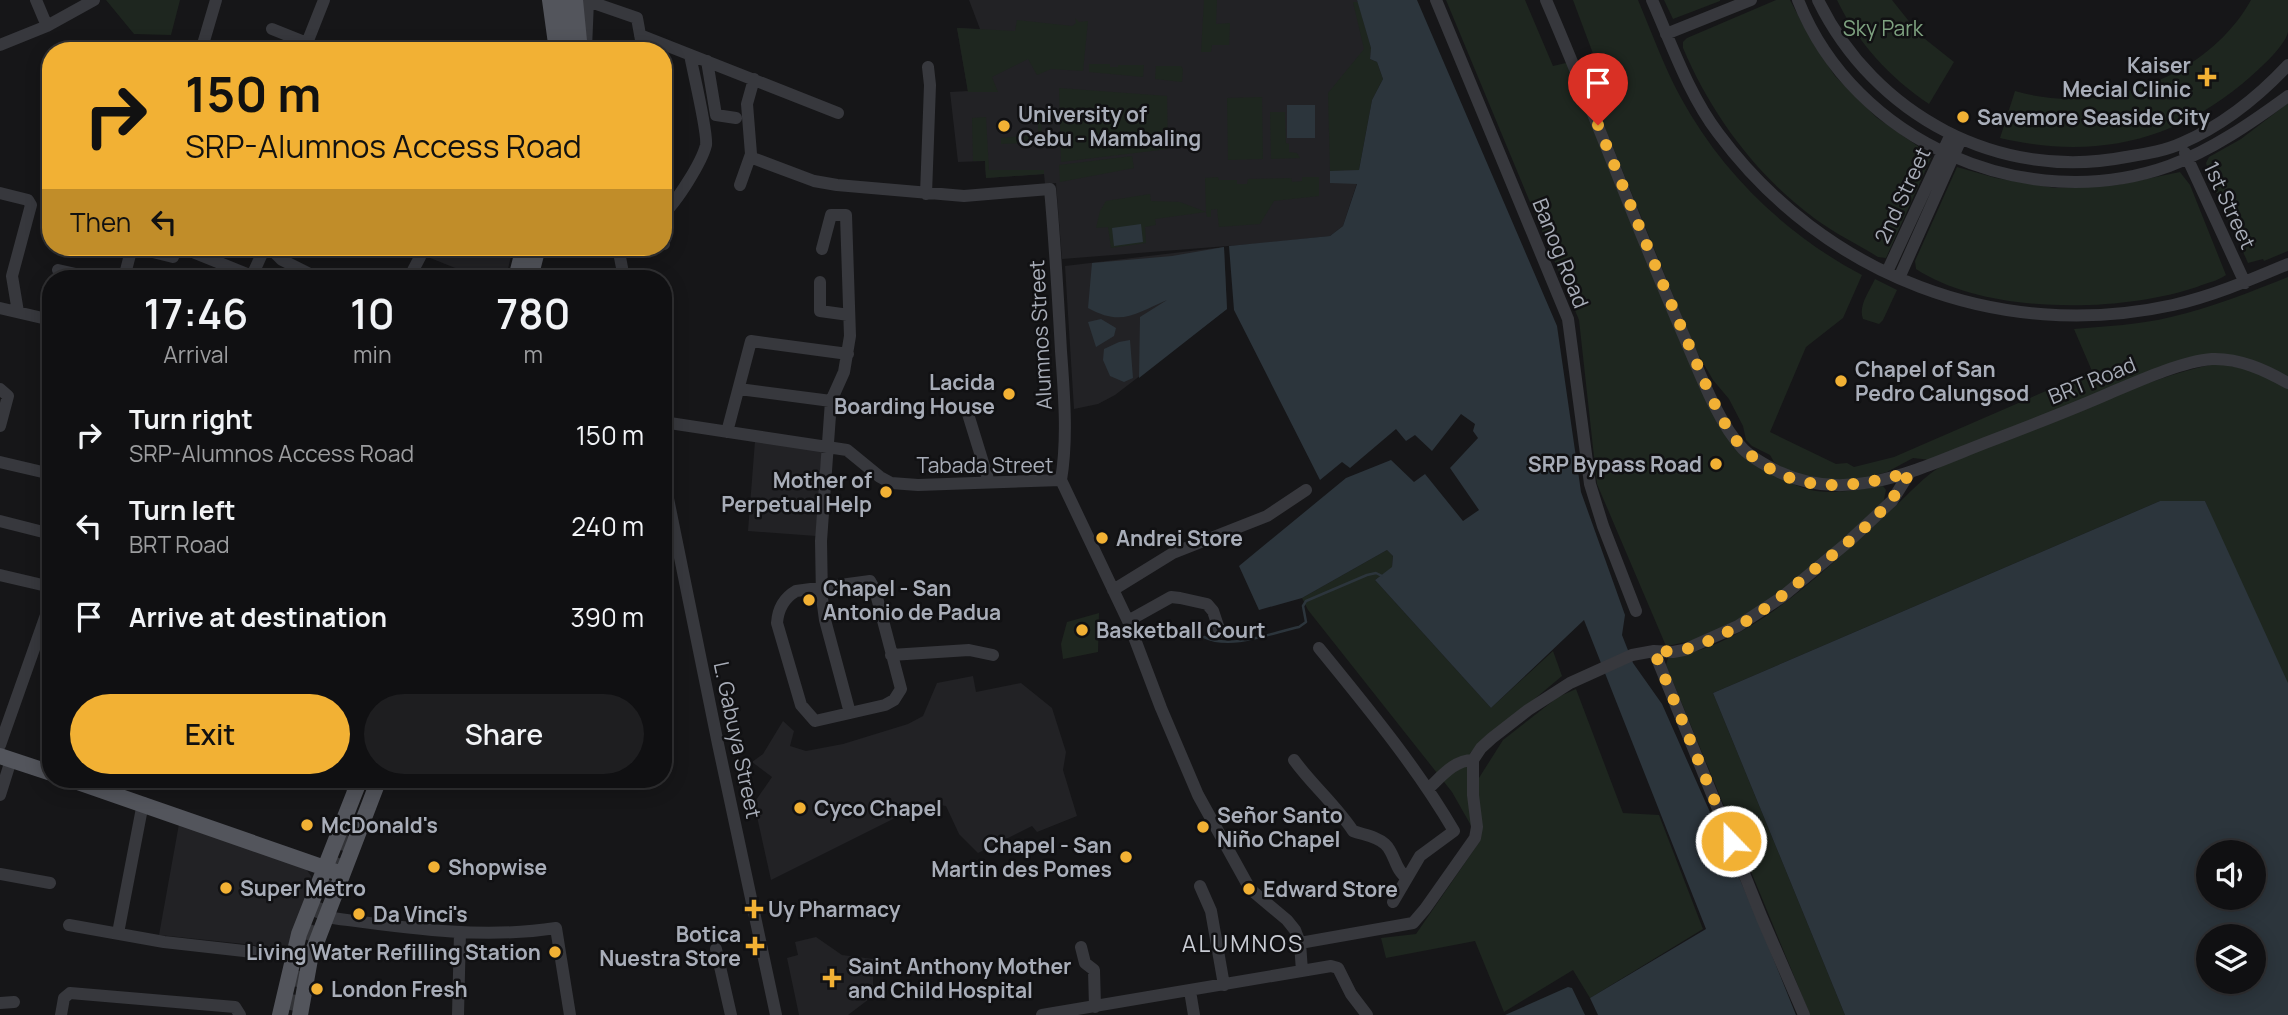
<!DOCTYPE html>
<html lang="en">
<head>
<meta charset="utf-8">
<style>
	:root { --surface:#101012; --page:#1e1e20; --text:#f1f3f6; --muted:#9c9d9f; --line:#303032; --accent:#f2b134 }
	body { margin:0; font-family:Manrope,sans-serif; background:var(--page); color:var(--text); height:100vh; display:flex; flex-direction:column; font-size:26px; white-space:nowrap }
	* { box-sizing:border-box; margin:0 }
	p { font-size:23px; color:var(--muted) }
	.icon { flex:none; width:38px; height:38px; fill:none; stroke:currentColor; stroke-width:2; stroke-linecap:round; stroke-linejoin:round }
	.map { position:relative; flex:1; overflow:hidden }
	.panel { position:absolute; left:42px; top:270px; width:630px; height:518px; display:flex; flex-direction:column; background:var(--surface); border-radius:28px; box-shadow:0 4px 18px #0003,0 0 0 2px var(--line) }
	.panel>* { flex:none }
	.guide { position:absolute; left:42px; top:42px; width:630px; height:214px; border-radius:28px; box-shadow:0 4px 18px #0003,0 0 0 2px var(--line); background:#f2b134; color:#111; overflow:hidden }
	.buttons { position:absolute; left:2196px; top:840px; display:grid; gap:14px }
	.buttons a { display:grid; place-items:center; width:70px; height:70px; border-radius:50%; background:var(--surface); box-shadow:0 4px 18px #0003,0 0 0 2px var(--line); font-size:35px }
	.pin { position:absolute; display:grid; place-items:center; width:60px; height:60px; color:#fff; margin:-72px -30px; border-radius:50% 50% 50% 0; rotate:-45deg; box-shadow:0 0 7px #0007 }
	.pin .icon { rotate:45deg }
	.me { position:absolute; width:77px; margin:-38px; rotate:338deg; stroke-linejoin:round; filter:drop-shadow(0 0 5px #0008) }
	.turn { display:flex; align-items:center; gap:24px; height:147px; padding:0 28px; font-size:32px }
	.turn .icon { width:91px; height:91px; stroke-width:2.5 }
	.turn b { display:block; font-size:49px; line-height:60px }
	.then { display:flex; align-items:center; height:66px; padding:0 28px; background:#0003; gap:14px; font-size:26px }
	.eta { display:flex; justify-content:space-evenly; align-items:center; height:119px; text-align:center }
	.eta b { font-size:42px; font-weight:600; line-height:49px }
	.primary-button { display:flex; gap:14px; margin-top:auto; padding:14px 28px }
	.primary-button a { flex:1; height:80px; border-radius:42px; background:var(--accent); color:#111; font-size:28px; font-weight:600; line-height:80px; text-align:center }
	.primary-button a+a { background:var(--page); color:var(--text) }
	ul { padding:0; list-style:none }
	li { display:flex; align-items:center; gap:21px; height:91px; padding:0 28px }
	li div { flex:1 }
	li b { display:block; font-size:26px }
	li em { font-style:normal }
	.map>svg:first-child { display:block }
	.built { fill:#222225 }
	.green { fill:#1e261f }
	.water { fill:#2c353c; fill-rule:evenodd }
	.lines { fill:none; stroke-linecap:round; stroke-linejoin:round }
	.stream { stroke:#2c353c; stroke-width:2.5 }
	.major-tunnel { stroke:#333438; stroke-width:16; stroke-dasharray:16 8; stroke-linecap:butt }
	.minor { stroke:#37383d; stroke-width:12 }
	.major { stroke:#53555c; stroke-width:16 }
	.route { stroke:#f2b134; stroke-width:12; stroke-dasharray:0 21.6 }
	.poi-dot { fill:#f2b134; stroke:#111113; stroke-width:2.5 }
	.labels { text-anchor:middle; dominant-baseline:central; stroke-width:5; stroke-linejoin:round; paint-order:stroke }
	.park-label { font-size:21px; fill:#7fa381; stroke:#111113 }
	.poi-label { font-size:21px; font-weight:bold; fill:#a8adb8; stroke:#111113; text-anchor:start }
	.street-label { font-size:21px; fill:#a8adb8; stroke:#111113 }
	.neighbourhood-label { font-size:23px; letter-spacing:2px; fill:#c9ccd4; stroke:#111113 }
</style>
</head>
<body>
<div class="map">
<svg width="2288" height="1015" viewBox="0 0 2288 1015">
	<rect width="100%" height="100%" fill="#161618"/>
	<path class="built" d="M 969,0 L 1357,0 L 1371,48 L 1357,183 L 1343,226 L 1330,236 L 1266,243 L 1062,259 L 1056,183 L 1045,184 L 1044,174 L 986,178 L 985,161 L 958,162 L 950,92 L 968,91 L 957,28 L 980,29 Z
		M 403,247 L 513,247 L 506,278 L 480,278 Z
		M 1224,247 L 1227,309 L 1115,395 L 1098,404 L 1074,409 L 1065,266 Z
		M 755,441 L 822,449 L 816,536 L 748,531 Z
		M 973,676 L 976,692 L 1021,683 L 1052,708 L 1066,752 L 1063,770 L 1077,816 L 1037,832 L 1032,826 L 978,853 L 959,834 L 946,806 L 925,803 L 771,880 L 754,803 L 772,777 L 752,762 L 763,754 L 783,721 L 794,731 L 790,746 L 806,751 L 843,744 L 908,724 L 923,716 L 937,683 Z
		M 179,824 L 306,869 L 311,876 L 310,891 L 290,949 L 159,935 Z
		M 816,937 L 842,955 L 873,959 L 873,996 L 848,1015 L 799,1015 L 787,958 L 798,955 L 795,942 Z"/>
	<path class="green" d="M 106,0 L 180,0 L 171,35 L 134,34 Z
		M 1204,0 L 1217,0 L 1216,24 L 1230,23 L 1229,45 L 1212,45 L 1211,52 L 1201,52 Z
		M 1446,0 L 1525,0 L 1553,66 L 1570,62 L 1733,447 C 1758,462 1786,487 1816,491 C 1839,494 1861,489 1883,486 L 1886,490 L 1883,504 L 1876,510 C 1830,550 1760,619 1703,637 C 1691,641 1679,644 1666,646 L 1597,484 L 1579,320 Z
		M 1573,0 L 1638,0 C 1652,33 1664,67 1681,98 C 1722,173 1786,235 1862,275 L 1843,318 L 1806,347 L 1770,432 L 1836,464 L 1847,463 L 1854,467 L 1894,457 L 2092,371 L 2074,329 C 2106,326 2139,325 2171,317 C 2211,308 2250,292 2288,277 L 2288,379 L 2220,354 L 1931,460 L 1913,458 L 1887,472 L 1865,478 L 1813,481 L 1786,470 L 1774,462 L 1770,455 L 1752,446 L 1746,440 L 1743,426 L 1729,399 L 1713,380 L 1694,347 L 1601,118 L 1597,101 L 1601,75 Z
		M 1664,0 L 1720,0 L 1720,1 L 1673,19 Z
		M 1776,0 L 1790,0 L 1811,40 L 1835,76 L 1876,117 L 1932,156 L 1886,258 L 1878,257 C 1857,244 1834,233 1814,218 C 1756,175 1711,114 1683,48 L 1683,42 L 1687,38 Z
		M 1837,0 L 1892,0 L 1920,35 L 1954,62 L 1929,104 C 1890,78 1857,42 1837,0 Z
		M 2251,0 L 2288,0 C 2288,10 2288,23 2288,32 C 2285,47 2254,74 2242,84 C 2169,144 2090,159 2000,138 L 2015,91 C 2100,116 2207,79 2251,0 Z
		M 1353,2 L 1358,2 L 1371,48 L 1370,59 L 1377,62 L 1383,79 L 1372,100 L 1359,170 L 1330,171 L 1328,93 L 1364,49 Z
		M 1075,18 L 1079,22 L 1088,21 L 1083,71 L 1051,69 L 1037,75 L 1028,59 L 992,77 L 998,92 L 968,92 L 957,28 L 1015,31 L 1017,20 L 1072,26 L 1076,23 Z
		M 1089,64 L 1110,64 L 1110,67 L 1118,67 L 1118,65 L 1144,65 L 1143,77 L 1089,72 Z
		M 1156,66 L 1181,66 L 1183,69 L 1182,82 L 1155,79 Z
		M 1059,88 L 1167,96 L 1168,149 L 1061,162 Z
		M 1262,97 L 1263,159 L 1228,160 L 1227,98 Z
		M 2288,103 L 2288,251 L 2264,261 L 2263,259 L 2248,263 L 2209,176 L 2206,163 L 2209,157 L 2241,139 Z
		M 1270,112 L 1285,112 L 1286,143 L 1289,144 L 1289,152 L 1297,153 L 1300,158 L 1271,159 Z
		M 1038,114 L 1041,114 L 1042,142 L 1001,144 L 1001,138 L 1038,135 Z
		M 986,117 L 989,170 L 1044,170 L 1044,174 L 986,178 L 985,161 L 973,161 L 972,118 Z
		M 1132,156 L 1134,168 L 1060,182 L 1059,165 Z
		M 1957,167 L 1996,178 L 2055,188 L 2117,185 L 2180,172 L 2190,185 L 2226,275 C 2218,281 2206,283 2197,287 C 2120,313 1986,315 1916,269 L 1915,261 Z
		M 1218,177 L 1219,180 L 1237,180 L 1237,184 L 1247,184 L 1248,179 L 1291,178 L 1292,182 L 1302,181 L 1302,177 L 1319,177 L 1319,196 L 1274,201 L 1260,224 L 1219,227 L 1217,209 L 1211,210 L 1211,217 L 1207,217 L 1206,212 L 1155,219 L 1156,225 L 1145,227 L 1146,243 L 1111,248 L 1108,227 L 1096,228 L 1100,211 L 1106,201 L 1150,194 L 1151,201 L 1180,202 L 1206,212 L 1205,178 Z
		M 1875,279 L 1897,290 L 1883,320 L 1879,324 L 1863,319 C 1858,306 1869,292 1875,279 Z
		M 2218,363 L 2253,371 L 2288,388 L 2288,694 L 2205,501 L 2160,501 L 1713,693 L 1845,1015 L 1810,1015 L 1666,665 L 1668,658 C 1755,644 1827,567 1891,510 C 1908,495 1924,476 1943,465 C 1968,451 2001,441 2027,431 C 2090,406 2152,377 2218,363 Z
		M 1387,550 L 1393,556 L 1392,568 L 1375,580 L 1491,708 L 1553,651 L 1562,676 L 1470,753 L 1469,798 L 1473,829 L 1452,792 L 1308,610 L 1302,598 Z
		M 1099,613 L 1098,652 L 1063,659 L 1061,644 L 1067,622 Z
		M 1576,689 L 1623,813 L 1659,815 L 1703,929 L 1590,998 L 1573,970 L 1504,1012 L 1475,941 L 1386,958 L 1381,938 L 1416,934 L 1480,841 L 1477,781 L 1503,740 L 1558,697 Z"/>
	<path class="water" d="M 1357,0 L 1417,0 L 1557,326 L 1581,492 L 1625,615 L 1622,635 L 1633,663 L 1662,704 L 1757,918 L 1796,1015 L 1598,1015 L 1590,998 L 1706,929 L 1584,620 L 1491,708 L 1375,580 L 1392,567 L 1393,556 L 1387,550 L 1302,598 L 1259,610 L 1239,566 L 1346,478 L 1391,460 L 1414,482 L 1425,474 L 1463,521 L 1479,510 L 1450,468 L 1478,438 L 1473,431 L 1475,424 L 1461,414 L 1432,451 L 1415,435 L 1406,441 L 1396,429 L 1350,468 L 1342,462 L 1320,480 L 1234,310 L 1229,246 L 1330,236 L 1343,226 L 1357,184 L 1330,183 L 1330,171 L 1359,170 L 1372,100 L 1383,79 L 1377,62 L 1370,59 L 1371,48 Z
		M 1287,105 L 1315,105 L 1315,138 L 1287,138 Z
		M 1141,224 L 1143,242 L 1114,246 L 1112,228 Z
		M 1224,247 L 1227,309 L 1139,378 L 1140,317 L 1167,300 C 1136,313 1122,327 1088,308 L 1092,263 L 1172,256 Z
		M 1101,319 L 1116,328 L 1114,336 L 1096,347 L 1088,322 Z
		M 1130,340 L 1133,378 L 1124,382 L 1110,376 L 1103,360 L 1104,349 L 1119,342 Z
		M 2160,501 L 2205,501 L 2288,683 L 2288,1015 L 1845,1015 L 1713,693 ZM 2208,852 L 2254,852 L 2254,898 L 2208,898 ZM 2208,936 L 2254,936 L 2254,982 L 2208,982 Z
		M 1568,987 L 1572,988 L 1585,1015 L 1505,1015 Z"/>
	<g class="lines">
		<path class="stream" d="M 1204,637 C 1231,650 1271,633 1299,627 L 1306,622 L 1303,606 L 1306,601 L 1367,575 L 1376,573 L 1382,576"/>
		<path class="major-tunnel" d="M 290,1010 L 303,954 L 354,816"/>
		<path class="minor" d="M 36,0 L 47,26
			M 1436,0 L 1568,319 L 1590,484 L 1603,526 L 1636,611
			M 1546,0 C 1594,111 1635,224 1683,334 C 1698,368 1717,422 1743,449 C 1752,458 1767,466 1779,472 C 1849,505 1918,469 1985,443 C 2027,427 2069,411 2110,393 C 2138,381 2183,361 2212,359 C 2239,358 2265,370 2288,383
			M 1652,0 C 1672,45 1688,93 1718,133 C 1824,276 1999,343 2173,305 C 2213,296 2250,280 2288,264
			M 1798,0 C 1854,142 2026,217 2169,166 C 2212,150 2251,123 2288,96
			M 1818,0 C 1874,115 1999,182 2126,157 C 2144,154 2165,151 2182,143 C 2223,125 2258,97 2288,65
			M 588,1 L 637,18 L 643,51
			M 272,29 L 307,43 L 324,0
			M 1666,34 L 1751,0
			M 640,35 L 838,113
			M 0,45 L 47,26 L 94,0
			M 586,49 L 588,0
			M 201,51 L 216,0
			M 707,61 L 716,115 L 736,118
			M 2185,153 L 2245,283
			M 750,157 L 814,181 L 837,185 L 964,196 L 1050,189 C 1055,243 1058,297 1061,351 C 1064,393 1068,438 1061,480
			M 740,185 L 751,154 L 747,104 L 754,79
			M 0,193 L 28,200 L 31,205 L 12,276 L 18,312
			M 926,194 L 930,85 L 928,67
			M 663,214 C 676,203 702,162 706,145 C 708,133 693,71 690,55
			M 663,239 L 664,244
			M 133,247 L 173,257 L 176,247
			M 269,247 L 282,260 L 318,278
			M 618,247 L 624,278
			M 822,249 L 831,215 L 846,215 L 850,336 L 844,372 L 831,401 L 821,541 L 822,598 L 825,620 L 850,713
			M 195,253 L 252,276
			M 58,270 L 94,278
			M 1887,272 L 1951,134
			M 124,278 L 132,247
			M 251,278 L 265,247
			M 409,278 L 420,257
			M 1899,278 L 1961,139
			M 820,282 L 820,311 L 849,315
			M 0,308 L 51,320
			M 0,389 L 8,396 L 0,426
			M 739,389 L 831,401
			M 968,414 L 989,482
			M 663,422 L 847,450 L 880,477 L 891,483 L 918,485 L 1061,480
			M 727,432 L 751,341 L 848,354
			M 0,462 L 51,474
			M 663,474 L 718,744 L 776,1015
			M 1061,480 L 1128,621 L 1161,708 L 1198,795 L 1250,889 L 1287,920 L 1295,930 L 1300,943 L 1302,971
			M 0,521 L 51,534
			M 0,575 L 51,587
			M 870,581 L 875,590 L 901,689 L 894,700 L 885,705 L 815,721 L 801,705 L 777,623 C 778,609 784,598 796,591 Z
			M 1113,590 L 1173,553 L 1267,516 L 1306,490
			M 1128,621 L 1171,597 L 1180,598 L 1207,604 L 1213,611 L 1220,632
			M 1319,648 C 1367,707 1416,766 1454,831 L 1420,856 L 1393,902
			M 1654,651 L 1762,918 L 1804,1015
			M 891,655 L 969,650 L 993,655
			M 0,745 L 46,615 L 51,592
			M 1294,760 C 1312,785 1336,805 1353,831 C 1364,835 1376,836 1385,844 C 1395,853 1395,871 1407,878
			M 331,779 L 356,787
			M 1428,789 C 1441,777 1454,760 1473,760
			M 0,795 L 11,760
			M 0,874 L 50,883
			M 1200,886 L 1211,911 L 1224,985
			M 325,917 C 401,927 478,940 556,928 L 570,1015
			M 69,925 L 164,942 L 253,952
			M 118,933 L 143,803
			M 1300,943 L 1413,923 L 1425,909 L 1475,838 L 1477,827 L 1473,795 L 1473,760 L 1481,748 L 1492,738 L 1528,710 L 1570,683 L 1632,655 L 1654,651 L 1673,652 L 1684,650 L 1738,626 L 1782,597 L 1847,543 L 1892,501 L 1910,472
			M 1081,947 L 1085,963 L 1094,970 L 1095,1007
			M 716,949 L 731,1015
			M 1190,991 L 1194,1015
			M 0,1003 L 14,1002
			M 61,1015 L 64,998 L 70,993 L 235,1007 L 240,1015
			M 458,1015 L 460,932
			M 1042,1015 L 1331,966 L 1338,968 L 1351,994 L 1367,1015"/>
		<path class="major" d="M 550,0 L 557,51
			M 563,0 L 568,51
			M 575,0 L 580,51
			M 516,278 L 524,247
			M 530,278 L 538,247
			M 0,756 L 51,773
			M 69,779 L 342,874
			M 280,1015 L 299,934 L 360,779
			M 300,1015 L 310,959 L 379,779"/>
	</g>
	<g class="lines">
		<path class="route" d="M 1598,125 C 1629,201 1659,277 1692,352 C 1704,380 1723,430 1745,450 C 1794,496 1851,489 1910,472 C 1889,510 1855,537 1821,564 C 1780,598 1738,634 1686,649 C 1675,652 1665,651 1654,651 L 1731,841"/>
	</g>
	<g class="poi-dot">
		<path d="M2203.5 66.5h7v7h7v7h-7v7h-7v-7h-7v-7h7z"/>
		<circle cx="1963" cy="117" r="7"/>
		<circle cx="1004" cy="126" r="7"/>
		<circle cx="1841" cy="381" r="7"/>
		<circle cx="1009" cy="394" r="7"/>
		<circle cx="1716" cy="464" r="7"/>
		<circle cx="886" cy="492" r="7"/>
		<circle cx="1102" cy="538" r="7"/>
		<circle cx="809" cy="600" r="7"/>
		<circle cx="1082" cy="630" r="7"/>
		<circle cx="800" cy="808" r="7"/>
		<circle cx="307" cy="825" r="7"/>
		<circle cx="1203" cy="827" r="7"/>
		<circle cx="1126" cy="857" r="7"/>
		<circle cx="434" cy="867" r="7"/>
		<circle cx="226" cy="888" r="7"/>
		<circle cx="1249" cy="889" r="7"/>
		<path d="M750.5 898.5h7v7h7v7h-7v7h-7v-7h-7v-7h7z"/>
		<circle cx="359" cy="914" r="7"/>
		<path d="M751.5 935.5h7v7h7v7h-7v7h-7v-7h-7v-7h7z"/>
		<circle cx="555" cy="952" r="7"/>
		<path d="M828.5 967.5h7v7h7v7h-7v7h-7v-7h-7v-7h7z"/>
		<circle cx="317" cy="989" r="7"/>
	</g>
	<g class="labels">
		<g class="park-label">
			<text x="1883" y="28">Sky Park</text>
		</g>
		<g class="poi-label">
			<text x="2191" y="65" text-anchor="end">Kaiser<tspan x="2191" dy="24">Mecial Clinic</tspan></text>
			<text x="1018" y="114">University of<tspan x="1018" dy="24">Cebu - Mambaling</tspan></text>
			<text x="1977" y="117">Savemore Seaside City</text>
			<text x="1855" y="369">Chapel of San<tspan x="1855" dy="24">Pedro Calungsod</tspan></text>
			<text x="995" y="382" text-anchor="end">Lacida<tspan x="995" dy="24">Boarding House</tspan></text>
			<text x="1702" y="464" text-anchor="end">SRP Bypass Road</text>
			<text x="872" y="480" text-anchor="end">Mother of<tspan x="872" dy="24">Perpetual Help</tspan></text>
			<text x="1116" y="538">Andrei Store</text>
			<text x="823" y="588">Chapel - San<tspan x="823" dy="24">Antonio de Padua</tspan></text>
			<text x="1096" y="630">Basketball Court</text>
			<text x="814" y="808">Cyco Chapel</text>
			<text x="1217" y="815">Señor Santo<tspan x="1217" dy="24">Niño Chapel</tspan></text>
			<text x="321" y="825">McDonald's</text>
			<text x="1112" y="845" text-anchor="end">Chapel - San<tspan x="1112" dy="24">Martin des Pomes</tspan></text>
			<text x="448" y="867">Shopwise</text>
			<text x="240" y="888">Super Metro</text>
			<text x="1263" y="889">Edward Store</text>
			<text x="768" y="909">Uy Pharmacy</text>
			<text x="373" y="914">Da Vinci's</text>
			<text x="741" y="934" text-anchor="end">Botica<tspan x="741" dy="24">Nuestra Store</tspan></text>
			<text x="541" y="952" text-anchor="end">Living Water Refilling Station</text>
			<text x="848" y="966">Saint Anthony Mother<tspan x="848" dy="24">and Child Hospital</tspan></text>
			<text x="331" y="989">London Fresh</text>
		</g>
		<g class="street-label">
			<text transform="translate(1902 195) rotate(-65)">2nd Street</text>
			<text transform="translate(2230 205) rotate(65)">1st Street</text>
			<text transform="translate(1561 253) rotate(68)">Banog Road</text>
			<text transform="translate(1040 335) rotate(-93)">Alumnos Street</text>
			<text transform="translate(2092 380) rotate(-22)">BRT Road</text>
			<text x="985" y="465">Tabada Street</text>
			<text transform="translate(738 740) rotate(78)">L. Gabuya Street</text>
		</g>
		<g class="neighbourhood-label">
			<text x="1243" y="943">ALUMNOS</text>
		</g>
	</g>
</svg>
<div class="buttons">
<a><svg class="icon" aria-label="sound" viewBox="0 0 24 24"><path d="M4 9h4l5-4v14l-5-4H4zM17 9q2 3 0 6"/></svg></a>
<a><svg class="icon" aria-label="layers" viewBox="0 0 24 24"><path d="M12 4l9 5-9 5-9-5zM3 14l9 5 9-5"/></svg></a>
</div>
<div class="pin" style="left:1598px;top:125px;background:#d93025"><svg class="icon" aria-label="arrive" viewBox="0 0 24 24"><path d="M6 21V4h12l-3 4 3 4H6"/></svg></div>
<svg class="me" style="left:1731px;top:841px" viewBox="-20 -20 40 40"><circle r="17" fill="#f2b134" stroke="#fff" stroke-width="3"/><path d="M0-11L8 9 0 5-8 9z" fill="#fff"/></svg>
<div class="guide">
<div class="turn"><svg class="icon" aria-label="right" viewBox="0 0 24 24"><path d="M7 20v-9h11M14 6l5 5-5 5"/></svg><div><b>150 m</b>SRP-Alumnos Access Road</div></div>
<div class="then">Then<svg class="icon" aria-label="left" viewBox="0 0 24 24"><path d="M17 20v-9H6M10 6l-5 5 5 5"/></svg></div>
</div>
<section class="panel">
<div class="eta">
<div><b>17:46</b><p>Arrival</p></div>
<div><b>10</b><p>min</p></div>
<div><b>780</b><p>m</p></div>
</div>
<ul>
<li><svg class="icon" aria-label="right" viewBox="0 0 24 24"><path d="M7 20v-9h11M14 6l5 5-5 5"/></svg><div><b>Turn right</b><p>SRP-Alumnos Access Road</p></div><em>150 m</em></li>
<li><svg class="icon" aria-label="left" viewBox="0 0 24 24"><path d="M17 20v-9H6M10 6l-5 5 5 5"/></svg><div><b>Turn left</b><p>BRT Road</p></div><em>240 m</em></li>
<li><svg class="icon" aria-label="arrive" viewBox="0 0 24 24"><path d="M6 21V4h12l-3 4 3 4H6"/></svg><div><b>Arrive at destination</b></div><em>390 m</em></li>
</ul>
<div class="primary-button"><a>Exit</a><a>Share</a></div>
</section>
</div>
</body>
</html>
